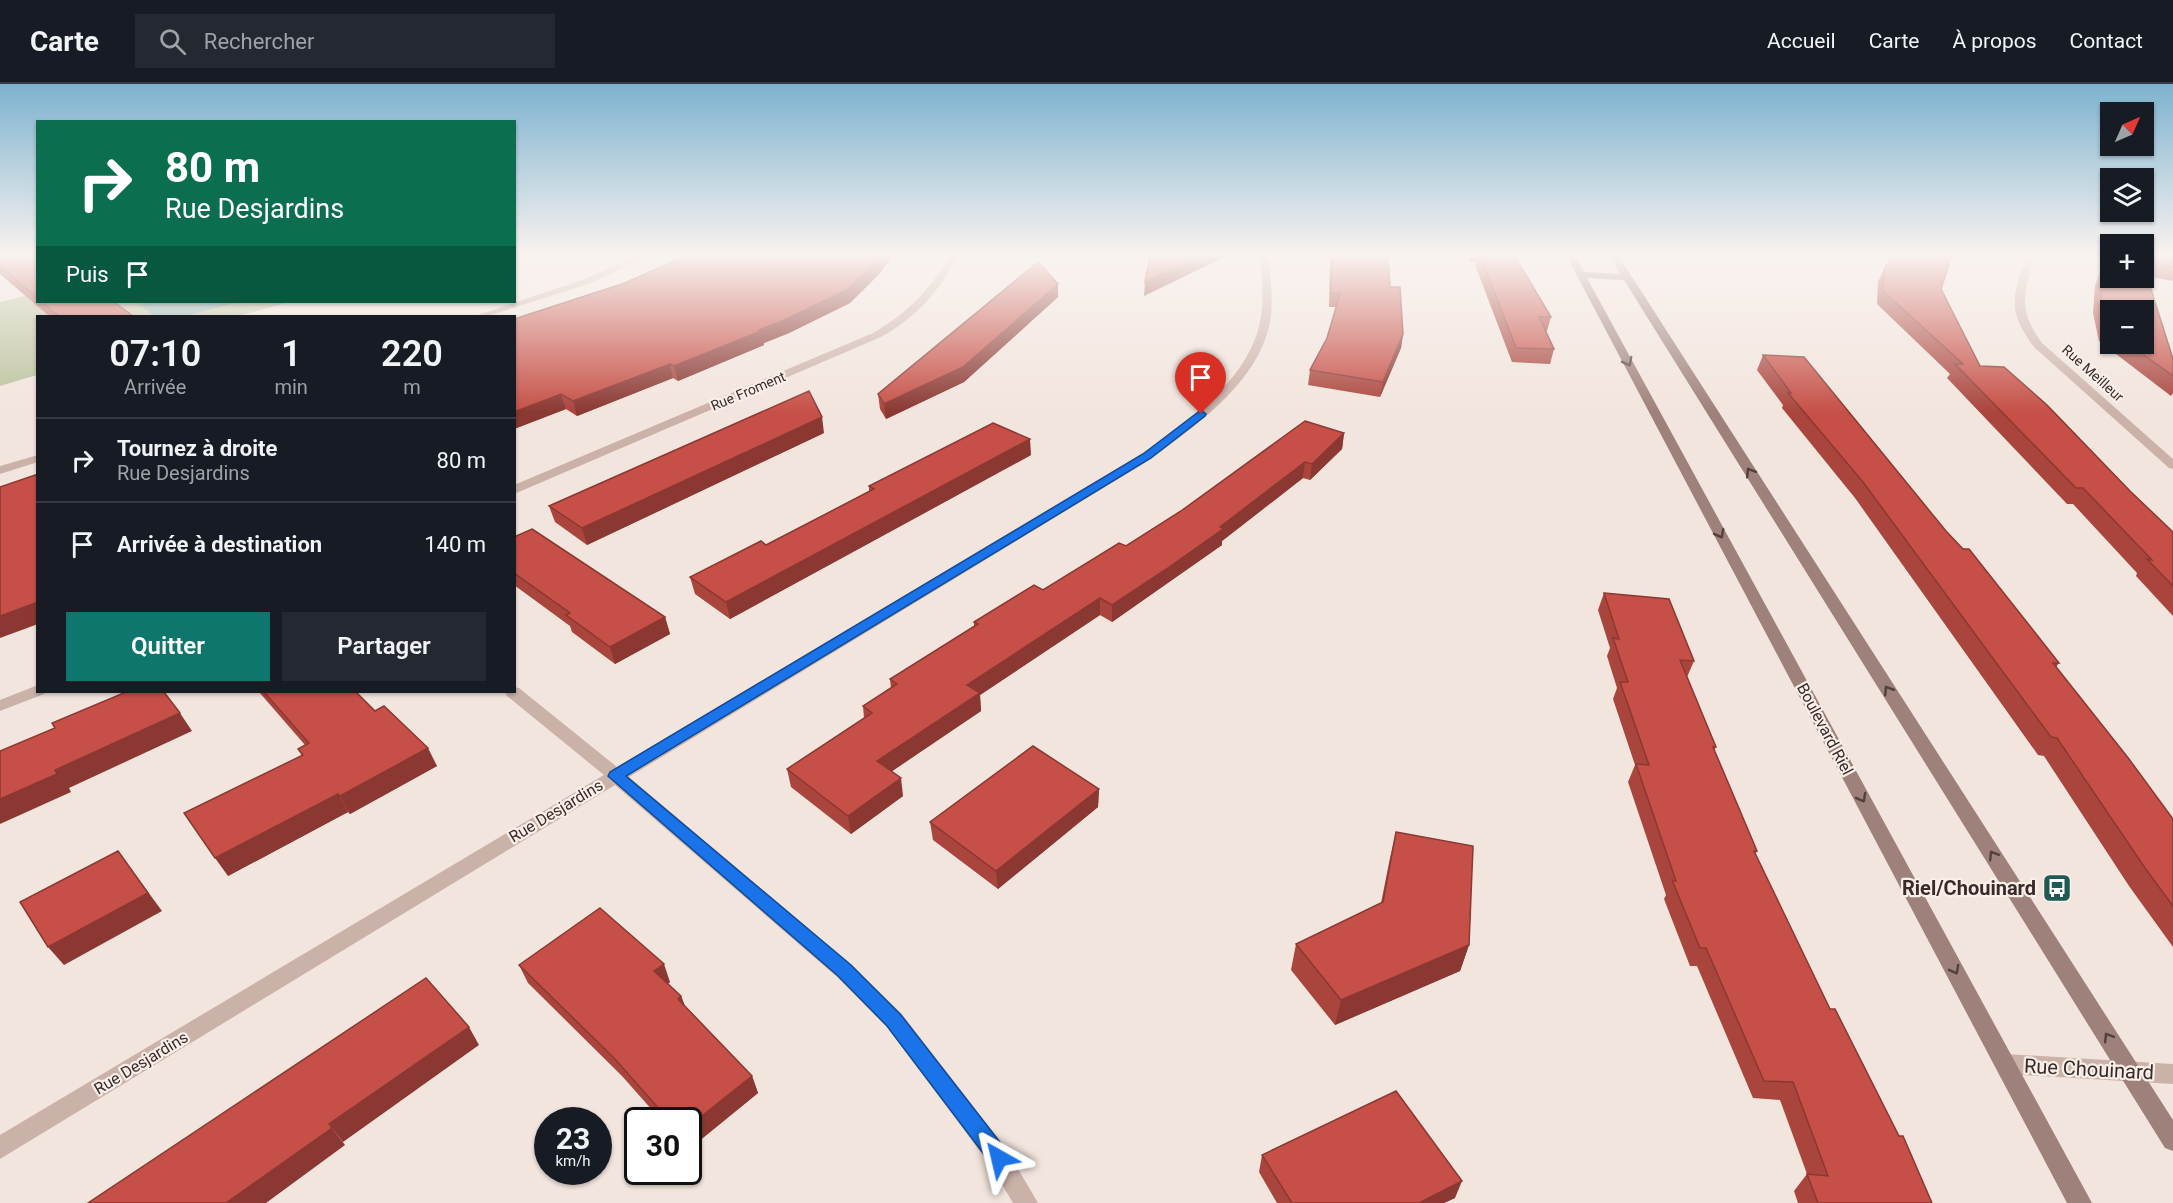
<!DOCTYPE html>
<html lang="fr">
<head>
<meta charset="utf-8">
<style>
	:root { --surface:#171b24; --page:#242831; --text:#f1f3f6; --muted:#9ea1a6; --line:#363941; --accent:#0f766e }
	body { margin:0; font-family:Roboto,sans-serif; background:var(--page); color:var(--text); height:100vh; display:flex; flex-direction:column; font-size:22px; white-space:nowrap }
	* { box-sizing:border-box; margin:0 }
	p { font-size:20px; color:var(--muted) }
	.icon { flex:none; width:33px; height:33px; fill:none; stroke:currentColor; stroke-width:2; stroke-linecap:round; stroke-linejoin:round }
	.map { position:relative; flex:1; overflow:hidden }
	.drawer { position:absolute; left:36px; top:231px; width:480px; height:378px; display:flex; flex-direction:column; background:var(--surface); border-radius:0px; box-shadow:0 2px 4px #0004 }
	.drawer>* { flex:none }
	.guide { position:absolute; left:36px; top:36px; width:480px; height:183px; border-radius:0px; box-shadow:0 2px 4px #0004; background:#0b6e4f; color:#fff; overflow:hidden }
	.needle { width:39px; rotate:45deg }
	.fabs { position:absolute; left:2100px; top:18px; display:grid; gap:12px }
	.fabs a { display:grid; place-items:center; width:54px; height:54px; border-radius:0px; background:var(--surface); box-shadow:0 2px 4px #0004; font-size:30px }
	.speed { position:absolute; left:534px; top:1023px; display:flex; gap:12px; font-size:30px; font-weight:700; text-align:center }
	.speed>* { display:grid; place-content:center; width:78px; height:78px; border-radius:50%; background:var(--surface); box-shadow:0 2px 4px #0004; line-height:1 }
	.speed small { font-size:15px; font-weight:400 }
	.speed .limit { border:3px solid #111; border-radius:9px; background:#fff; color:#111 }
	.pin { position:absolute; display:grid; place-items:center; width:51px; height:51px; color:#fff; margin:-62px -26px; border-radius:50% 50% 50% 0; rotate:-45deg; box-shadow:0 0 6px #0007 }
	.pin .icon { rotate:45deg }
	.me { position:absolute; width:66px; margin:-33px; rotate:323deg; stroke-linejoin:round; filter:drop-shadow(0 0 4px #0008) }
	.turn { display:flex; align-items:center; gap:21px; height:126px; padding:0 30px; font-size:27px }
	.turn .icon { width:78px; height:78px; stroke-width:2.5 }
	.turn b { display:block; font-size:42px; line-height:51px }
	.then { display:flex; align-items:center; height:57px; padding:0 30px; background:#0003; gap:12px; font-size:22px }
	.eta { display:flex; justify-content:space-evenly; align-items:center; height:102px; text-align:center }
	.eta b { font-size:36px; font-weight:600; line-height:42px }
	.cta { display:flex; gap:12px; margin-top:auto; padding:12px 30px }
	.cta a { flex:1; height:69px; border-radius:0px; background:var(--accent); color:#fff; font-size:24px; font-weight:600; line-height:69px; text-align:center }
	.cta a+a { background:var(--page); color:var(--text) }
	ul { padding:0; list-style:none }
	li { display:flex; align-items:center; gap:18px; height:84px; padding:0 30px; border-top:2px solid var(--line) }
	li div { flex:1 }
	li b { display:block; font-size:22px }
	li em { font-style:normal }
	header { display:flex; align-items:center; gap:36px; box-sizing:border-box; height:84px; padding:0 30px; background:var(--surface); border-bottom:2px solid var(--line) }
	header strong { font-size:28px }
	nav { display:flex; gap:33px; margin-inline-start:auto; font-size:21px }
	.search { width:420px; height:54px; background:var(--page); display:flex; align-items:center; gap:15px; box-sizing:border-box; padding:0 21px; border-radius:0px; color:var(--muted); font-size:22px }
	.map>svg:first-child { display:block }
	.green { fill:#bbc29d }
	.water { fill:#7cafa9 }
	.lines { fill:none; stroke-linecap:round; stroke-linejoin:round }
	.street { fill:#cbb2a9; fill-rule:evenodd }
	.secondary { fill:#9e817a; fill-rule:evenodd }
	.wall { fill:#aa453d; fill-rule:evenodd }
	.shaded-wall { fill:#8b3832 }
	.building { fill:#c65047; stroke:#8b3832; stroke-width:1.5 }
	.oneway { stroke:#52403d }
	.route { fill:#1a73e8; stroke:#114b97; stroke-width:1.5 }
	.labels { text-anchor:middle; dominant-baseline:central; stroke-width:4.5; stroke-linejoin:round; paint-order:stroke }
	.far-street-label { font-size:14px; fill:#382b29; stroke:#faefe9 }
	.street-label { font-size:16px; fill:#382b29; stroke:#faefe9 }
	.near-poi-label { font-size:20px; font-weight:bold; fill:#382b29; stroke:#faefe9; text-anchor:end }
	.near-street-label { font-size:20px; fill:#382b29; stroke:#faefe9 }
</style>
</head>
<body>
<header>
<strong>Carte</strong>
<div class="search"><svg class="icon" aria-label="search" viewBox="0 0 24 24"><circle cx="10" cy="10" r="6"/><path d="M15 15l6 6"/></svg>Rechercher</div>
<nav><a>Accueil</a><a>Carte</a><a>À propos</a><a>Contact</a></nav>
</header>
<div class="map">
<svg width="2173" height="1119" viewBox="0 0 2173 1119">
	<rect width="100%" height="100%" fill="#f2e5dd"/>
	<path class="green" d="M 37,209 L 38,218 L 290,218 L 238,232 L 38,232 L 37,291 L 0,302 L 0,218 Z"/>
	<path class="water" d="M 136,218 L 135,218 L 239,218 L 186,232 L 155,232 Z"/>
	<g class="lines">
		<path class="street" d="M 638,171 L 650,171 L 591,199 L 488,232 L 475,232 L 585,195 Z
			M 950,171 L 959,171 C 939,207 917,233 881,253 L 514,410 L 514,401 L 873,249 C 908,229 931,205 950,171 Z
			M 1261,171 L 1269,171 C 1270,191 1273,212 1271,232 C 1262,296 1199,339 1151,375 L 629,693 L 851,881 L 901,929 L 1007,1066 L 1038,1119 L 1013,1119 L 991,1082 L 887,943 L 837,893 L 615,701 L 0,1075 L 0,1051 L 604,691 L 507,612 L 505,608 L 514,608 L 514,603 L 519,604 L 617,683 L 1143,369 C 1190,335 1252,294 1261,232 C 1264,212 1261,191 1261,171 Z
			M 2026,171 L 2035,171 C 2024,209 2017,225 2042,259 L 2173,375 L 2173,385 L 2169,384 L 2034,263 C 2006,225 2013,214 2026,171 Z
			M 38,371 L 38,378 L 0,390 L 0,382 Z
			M 38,601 L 38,608 L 45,608 L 44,610 L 0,627 L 0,616 Z
			M 2006,970 L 2173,980 L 2173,1000 L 2006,990 L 1998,987 L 1995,980 L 1998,973 Z"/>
		<path class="secondary" d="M 1566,171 L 1575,171 L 1584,188 L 1620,190 L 1609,171 L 1618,171 L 2173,1036 L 2173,1067 L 2165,1064 L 1624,196 L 1587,194 L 2092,1119 L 2067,1119 Z"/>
	</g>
	<path class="wall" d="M 0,171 L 38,171 L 38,218 L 114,218 L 133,232 L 49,232 L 0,190 Z
		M 1330,171 L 1379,171 L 1390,203 L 1403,250 L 1401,264 L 1380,313 L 1308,301 L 1310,286 L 1327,254 L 1336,223 L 1329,223 Z
		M 1470,171 L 1517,171 L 1516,174 L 1551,233 L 1547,247 L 1546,247 L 1554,265 L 1550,280 L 1512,278 L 1474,178 L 1469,178 Z
		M 2105,171 L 2110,171 L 2144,194 L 2144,171 L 2173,171 L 2173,197 L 2146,192 L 2173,275 L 2173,309 L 2171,312 L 2099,257 L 2093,229 L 2095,202 ZM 2110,226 L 2144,260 L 2110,260 Z
		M 1884,185 L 1941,205 L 1980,282 L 2131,408 L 2173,448 L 2173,532 L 2136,492 L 2137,489 L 2073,420 L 2067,420 L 1947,294 L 1950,290 L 1877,220 L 1878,198 Z
		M 881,188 L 850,219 L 789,249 L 764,259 L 764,261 L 678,297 L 673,294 L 577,332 L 566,325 L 514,345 L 514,235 Z
		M 1058,200 L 1058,213 L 964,298 L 886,335 L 880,325 L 878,310 Z
		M 1763,271 L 1946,447 L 2059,579 L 2056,583 L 2173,735 L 2173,863 L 2129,802 L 2044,672 L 2038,671 L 1855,414 L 1782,324 L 1783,321 L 1757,286 Z
		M 824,349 L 587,461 L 555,438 L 549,422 Z
		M 1344,349 L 1342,365 L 1310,396 L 1303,394 L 1222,457 L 1222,461 L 1112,538 L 1100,531 L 980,611 L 981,627 L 891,688 L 903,712 L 851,750 L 791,703 L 787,685 L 864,634 L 863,622 L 891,604 L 890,595 L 974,542 L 974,538 L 1043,506 Z
		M 1031,371 L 730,535 L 695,510 L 690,493 L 766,461 L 869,407 L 869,402 Z
		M 514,453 L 665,533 L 670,550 L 615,580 L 572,548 L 570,542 L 514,501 Z
		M 1604,509 L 1694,577 L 1687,593 L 1716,663 L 1714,666 L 1757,767 L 1755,771 L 1830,925 L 1932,1119 L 1798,1119 L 1794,1107 L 1807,1090 L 1780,1016 L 1753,1014 L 1697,882 L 1690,882 L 1664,815 L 1666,811 L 1628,698 L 1635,681 L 1613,615 L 1617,604 L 1607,572 L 1610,564 L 1598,526 Z
		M 259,608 L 356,608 L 375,627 L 437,682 L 350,730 L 348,728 L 228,792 L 302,672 L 298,665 L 305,661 Z
		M 1099,705 L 1098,723 L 998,805 L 933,756 L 930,738 Z
		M 1396,748 L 1469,861 L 1460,887 L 1335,941 L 1291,886 L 1296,860 L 1381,819 L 1390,774 Z
		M 519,881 L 670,898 L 668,900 L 681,912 L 685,922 L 752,992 L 758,1009 L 688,1066 L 688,1036 L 661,1036 L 622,992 L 528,899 Z
		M 1262,1071 L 1455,1114 L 1444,1119 L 1277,1119 L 1259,1088 Z"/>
	<path class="shaded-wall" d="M 883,171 L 893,171 L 881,188 L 850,219 L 789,249 L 764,259 L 764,261 L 678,297 L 674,282 L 759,246 Z
		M 1202,171 L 1229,171 L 1144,212 L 1145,198 Z
		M 1058,200 L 1058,213 L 964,298 L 886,335 L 884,320 Z
		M 1403,250 L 1401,264 L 1380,313 L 1383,298 Z
		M 670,280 L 673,294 L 577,332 L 573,317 Z
		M 561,310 L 566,325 L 514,345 L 514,328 Z
		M 822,333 L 824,349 L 587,461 L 582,444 Z
		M 1344,349 L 1342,365 L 1310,396 L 1312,380 Z
		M 1030,355 L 1031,371 L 730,535 L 726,518 Z
		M 1305,378 L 1303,394 L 1222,457 L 1222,461 L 1112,538 L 1112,521 L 1220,443 Z
		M 1100,514 L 1100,531 L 980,611 L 981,627 L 880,695 L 877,677 L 967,601 Z
		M 38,518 L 38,540 L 0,554 L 0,532 Z
		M 665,533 L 670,550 L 615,580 L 610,563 Z
		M 180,629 L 192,647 L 69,704 L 71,708 L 0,740 L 0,715 L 55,686 Z
		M 428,664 L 437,682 L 350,730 L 340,712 Z
		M 901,694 L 903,712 L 851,750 L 848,732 Z
		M 1099,705 L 1098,723 L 998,805 L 996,787 Z
		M 338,710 L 348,728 L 228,792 L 215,774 Z
		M 118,767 L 162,827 L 64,881 L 48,863 Z
		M 1469,861 L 1460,887 L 1335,941 L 1341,916 Z
		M 664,880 L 670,898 L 661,905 L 654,887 Z
		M 681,912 L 688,930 L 678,915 Z
		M 469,943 L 479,961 L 343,1058 L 329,1040 Z
		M 752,992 L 758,1009 L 688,1066 L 688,1043 Z
		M 332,1044 L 345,1061 L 266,1119 L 226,1119 Z
		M 1462,1097 L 1455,1114 L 1444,1119 L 1419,1119 Z"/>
	<path class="building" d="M 0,171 L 38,171 L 38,214 L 0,182 Z
		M 687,171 L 883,171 L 880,175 L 848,205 L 787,235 L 759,246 L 761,247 L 674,282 L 670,280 L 573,317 L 561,310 L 514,328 L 514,235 L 625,199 Z
		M 1150,171 L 1202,171 L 1145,198 Z
		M 1332,171 L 1379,171 L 1379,172 L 1388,173 L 1390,203 L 1400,203 L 1403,250 L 1383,298 L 1310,286 L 1327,254 L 1340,210 L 1331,209 Z
		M 1480,171 L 1514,171 L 1551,233 L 1539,233 L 1554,265 L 1516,264 Z
		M 1893,171 L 1952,171 L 1941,205 L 1980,282 L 2004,283 L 2047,321 L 2131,408 L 2173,448 L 2173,502 L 2147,475 L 2152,476 L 2083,404 L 2076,404 L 1955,280 L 1963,280 L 1883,207 L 1884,185 Z
		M 2108,171 L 2110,171 L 2110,194 L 2144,194 L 2144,183 L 2173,275 L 2173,292 L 2129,260 L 2144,260 L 2144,226 L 2110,226 L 2110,246 L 2107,243 L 2101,215 L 2102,189 Z
		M 2144,171 L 2173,171 L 2173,183 L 2144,177 Z
		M 1038,178 L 1058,200 L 963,283 L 884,320 L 878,310 Z
		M 42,218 L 114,218 L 133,232 L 59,232 Z
		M 1763,271 L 1804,273 L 1946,447 L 1963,465 L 1969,465 L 2059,579 L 2053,579 L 2129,675 L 2173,735 L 2173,822 L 2145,784 L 2057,654 L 2051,653 L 1863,398 L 1788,309 L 1791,309 Z
		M 809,307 L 822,333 L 582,444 L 549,422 Z
		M 1305,337 L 1344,349 L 1312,380 L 1305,378 L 1220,443 L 1223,445 L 1165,486 L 1112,521 L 1100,514 L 967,601 L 980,609 L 877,677 L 901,694 L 848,732 L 787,685 L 872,629 L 863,622 L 897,600 L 890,595 L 978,540 L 974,538 L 1034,501 L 1043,506 L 1119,459 L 1126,462 L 1181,427 Z
		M 993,339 L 1030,355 L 726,518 L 690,493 L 761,457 L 766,461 L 874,405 L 869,402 Z
		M 38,390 L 38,518 L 0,532 L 0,403 Z
		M 532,445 L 665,533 L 610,563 L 566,531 L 570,529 L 514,489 L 514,453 Z
		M 1604,509 L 1669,515 L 1694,577 L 1680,576 L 1716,663 L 1713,663 L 1757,767 L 1754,767 L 1830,925 L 1835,925 L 1899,1052 L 1903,1052 L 1932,1119 L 1818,1119 L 1807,1090 L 1828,1092 L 1793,998 L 1764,997 L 1706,864 L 1700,864 L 1672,796 L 1676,797 L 1636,680 L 1649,681 L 1620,598 L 1628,598 L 1613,554 L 1619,555 Z
		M 126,608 L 164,608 L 180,629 L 55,686 L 57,690 L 0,715 L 0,667 L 55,644 L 52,639 Z
		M 264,608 L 356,608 L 375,627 L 384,622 L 428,664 L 340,712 L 338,710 L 215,774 L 184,729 L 303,671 L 298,665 L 309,659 Z
		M 1033,662 L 1099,705 L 996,787 L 930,738 Z
		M 1396,748 L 1473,762 L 1469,861 L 1341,916 L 1296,860 L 1383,818 Z
		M 118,767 L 148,809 L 48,863 L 20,818 Z
		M 600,824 L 664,880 L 654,887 L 681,912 L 678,915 L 752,992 L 688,1043 L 688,1036 L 669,1036 L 614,974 L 519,881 Z
		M 426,894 L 469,943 L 329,1040 L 332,1044 L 226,1119 L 88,1119 Z
		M 1396,1007 L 1462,1097 L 1419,1119 L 1292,1119 L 1262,1071 Z"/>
	<defs><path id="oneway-chevron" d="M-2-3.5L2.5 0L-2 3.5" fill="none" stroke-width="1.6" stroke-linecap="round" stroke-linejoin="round" transform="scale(1.5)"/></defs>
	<g class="oneway">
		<use href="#oneway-chevron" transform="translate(1628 278) rotate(62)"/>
		<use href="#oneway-chevron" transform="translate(1750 388) rotate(-122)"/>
		<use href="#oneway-chevron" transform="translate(1720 450) rotate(62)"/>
		<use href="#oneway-chevron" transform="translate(1888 606) rotate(-122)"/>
		<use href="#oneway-chevron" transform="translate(1862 714) rotate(62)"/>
		<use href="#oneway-chevron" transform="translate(1993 771) rotate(-122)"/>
		<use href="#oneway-chevron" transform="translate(1955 886) rotate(62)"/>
		<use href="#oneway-chevron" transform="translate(2108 953) rotate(-122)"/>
	</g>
	<linearGradient id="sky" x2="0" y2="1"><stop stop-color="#7db2cf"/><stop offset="0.52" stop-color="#f9f3f0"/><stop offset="1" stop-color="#f9f3f0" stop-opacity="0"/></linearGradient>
	<rect width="2173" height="328" fill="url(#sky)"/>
	<path class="route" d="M 1201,326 L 1206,330 L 1205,332 L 1151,374 L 626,692 L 851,881 L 901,931 L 1006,1066 L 1010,1074 L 1006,1081 L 999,1084 L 992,1081 L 887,942 L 838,892 L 608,692 L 610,688 L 1143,370 Z"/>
	<defs>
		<g id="bus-square" transform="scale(1.5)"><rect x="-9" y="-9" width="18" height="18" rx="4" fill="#1e5953" stroke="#faefe9"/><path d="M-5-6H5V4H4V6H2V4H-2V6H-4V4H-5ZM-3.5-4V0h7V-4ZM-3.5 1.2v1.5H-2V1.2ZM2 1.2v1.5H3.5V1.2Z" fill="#fff"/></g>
	</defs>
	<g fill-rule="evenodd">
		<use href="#bus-square" x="2057" y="804"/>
	</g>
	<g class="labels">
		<g class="far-street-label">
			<text transform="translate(2093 289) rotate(42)">Rue Meilleur</text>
			<text transform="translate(748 307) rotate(-23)">Rue Froment</text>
		</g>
		<g class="street-label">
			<text transform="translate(1825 645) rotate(62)">Boulevard Riel</text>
			<text transform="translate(556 727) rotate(-31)">Rue Desjardins</text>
			<text transform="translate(141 979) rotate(-31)">Rue Desjardins</text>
		</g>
		<g class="near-poi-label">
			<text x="2036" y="804">Riel/Chouinard</text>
		</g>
		<g class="near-street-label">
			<text transform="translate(2089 985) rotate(3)">Rue Chouinard</text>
		</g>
	</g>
</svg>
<div class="fabs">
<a><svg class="needle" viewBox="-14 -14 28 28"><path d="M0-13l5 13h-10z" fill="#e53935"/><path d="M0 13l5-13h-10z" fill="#9ea1a6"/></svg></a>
<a><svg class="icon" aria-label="layers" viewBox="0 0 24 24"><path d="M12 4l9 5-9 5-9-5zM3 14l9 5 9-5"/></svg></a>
<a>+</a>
<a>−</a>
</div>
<div class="speed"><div>23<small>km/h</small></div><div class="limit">30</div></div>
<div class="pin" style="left:1201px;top:330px;background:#d93025"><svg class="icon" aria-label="arrive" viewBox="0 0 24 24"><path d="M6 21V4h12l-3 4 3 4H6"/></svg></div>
<svg class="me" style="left:999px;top:1074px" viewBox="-20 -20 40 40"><path d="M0-17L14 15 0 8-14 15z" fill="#1a73e8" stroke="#fff" stroke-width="4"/></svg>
<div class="guide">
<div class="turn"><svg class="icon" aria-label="right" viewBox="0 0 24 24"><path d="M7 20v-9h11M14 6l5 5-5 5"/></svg><div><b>80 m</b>Rue Desjardins</div></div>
<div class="then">Puis<svg class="icon" aria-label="arrive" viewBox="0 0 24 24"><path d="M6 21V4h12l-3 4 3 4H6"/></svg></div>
</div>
<section class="drawer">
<div class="eta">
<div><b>07:10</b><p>Arrivée</p></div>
<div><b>1</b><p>min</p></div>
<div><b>220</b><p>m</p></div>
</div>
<ul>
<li><svg class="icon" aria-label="right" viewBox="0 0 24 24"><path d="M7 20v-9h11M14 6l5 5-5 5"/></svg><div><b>Tournez à droite</b><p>Rue Desjardins</p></div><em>80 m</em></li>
<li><svg class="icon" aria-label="arrive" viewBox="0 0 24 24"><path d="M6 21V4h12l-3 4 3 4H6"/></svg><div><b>Arrivée à destination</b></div><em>140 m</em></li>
</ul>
<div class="cta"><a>Quitter</a><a>Partager</a></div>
</section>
</div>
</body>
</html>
